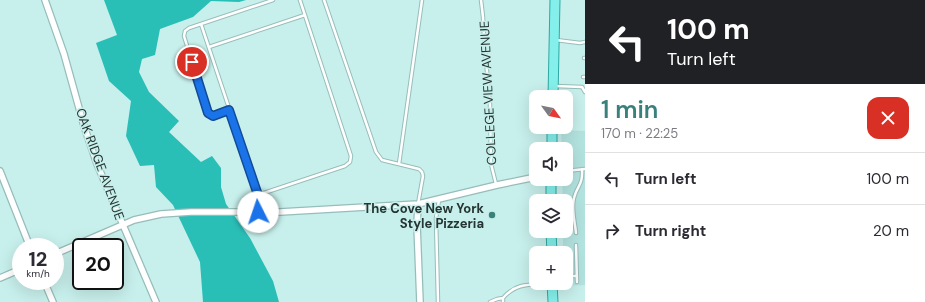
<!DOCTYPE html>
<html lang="en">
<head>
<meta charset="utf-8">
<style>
	:root { --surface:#fff; --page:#f7f7f7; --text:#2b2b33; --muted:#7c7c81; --line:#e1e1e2; --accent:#3a817c }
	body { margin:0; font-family:"DM Sans",sans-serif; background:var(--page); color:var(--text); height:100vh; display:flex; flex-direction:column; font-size:15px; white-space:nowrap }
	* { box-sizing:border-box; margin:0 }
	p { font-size:13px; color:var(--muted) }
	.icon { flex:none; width:22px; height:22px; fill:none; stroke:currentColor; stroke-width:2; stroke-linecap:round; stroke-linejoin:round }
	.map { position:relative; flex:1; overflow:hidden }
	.details { display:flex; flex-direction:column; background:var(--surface); width:340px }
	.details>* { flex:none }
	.banner { background:#202124; color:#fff; overflow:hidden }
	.needle { width:26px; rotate:123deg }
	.buttons { position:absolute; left:529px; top:90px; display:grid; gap:8px }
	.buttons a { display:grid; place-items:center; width:44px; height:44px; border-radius:8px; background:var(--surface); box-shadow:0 4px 16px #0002; font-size:20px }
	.speed { position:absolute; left:12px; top:238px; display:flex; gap:8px; font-size:20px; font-weight:700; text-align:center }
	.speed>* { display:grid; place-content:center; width:52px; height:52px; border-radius:50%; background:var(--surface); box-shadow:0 4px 16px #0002; line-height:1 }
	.speed small { font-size:10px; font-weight:400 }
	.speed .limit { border:2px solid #111; border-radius:6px; background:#fff; color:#111 }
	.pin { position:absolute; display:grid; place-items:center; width:34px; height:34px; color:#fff; margin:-17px; border:2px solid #fff; border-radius:50%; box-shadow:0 1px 4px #0007 }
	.me { position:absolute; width:44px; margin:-22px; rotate:356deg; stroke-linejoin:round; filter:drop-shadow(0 0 3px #0008) }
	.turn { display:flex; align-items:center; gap:14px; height:84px; padding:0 16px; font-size:18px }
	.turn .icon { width:52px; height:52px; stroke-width:2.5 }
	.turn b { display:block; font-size:28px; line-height:34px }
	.round { display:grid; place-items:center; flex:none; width:42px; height:42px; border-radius:12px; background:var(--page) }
	.headline { display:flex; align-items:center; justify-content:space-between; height:68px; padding:0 16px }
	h1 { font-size:24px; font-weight:600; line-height:30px; color:var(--accent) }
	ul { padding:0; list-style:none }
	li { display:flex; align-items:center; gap:12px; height:52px; padding:0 16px; border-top:1px solid var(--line) }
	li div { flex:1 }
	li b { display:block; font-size:15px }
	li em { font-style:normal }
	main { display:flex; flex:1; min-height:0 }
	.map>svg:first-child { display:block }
	.built { fill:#b3e3df }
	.forest { fill:#29beb6 }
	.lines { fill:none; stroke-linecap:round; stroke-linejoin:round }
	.service-casing { stroke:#97bdba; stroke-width:4.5 }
	.minor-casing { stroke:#97bdba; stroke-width:8 }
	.primary-casing { stroke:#2ea8a2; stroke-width:11 }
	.service { stroke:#fff; stroke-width:2.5 }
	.minor { stroke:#fff; stroke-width:5.5 }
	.primary { stroke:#85f0eb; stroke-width:9 }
	.route-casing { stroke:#114b97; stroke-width:10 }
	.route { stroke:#1a73e8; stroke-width:7 }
	.poi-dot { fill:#3a817c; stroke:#c7efeb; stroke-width:1.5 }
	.labels { text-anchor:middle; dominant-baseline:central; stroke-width:3; stroke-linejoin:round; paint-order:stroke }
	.street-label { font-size:13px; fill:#253533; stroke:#c7efeb }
	.poi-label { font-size:13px; font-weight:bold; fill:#253533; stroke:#c7efeb; text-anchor:end }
</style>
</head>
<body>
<main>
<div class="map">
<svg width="585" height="302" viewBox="0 0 585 302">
	<rect width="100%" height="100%" fill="#c7efeb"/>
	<path class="built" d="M 561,130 L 585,131 L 585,285 L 564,286 L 564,283 L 566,283 L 566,253 L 563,253 L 563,231 L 566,231 L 566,201 L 563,201 L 562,179 L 566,179 L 566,149 L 562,149 Z"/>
	<path class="forest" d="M 104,0 L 246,0 L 239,2 L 211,1 L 193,17 L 160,29 L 155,55 L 142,59 L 139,72 L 149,92 L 179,121 L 169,132 L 201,162 L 212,156 L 221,168 L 221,187 L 226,204 L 250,238 L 273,281 L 279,302 L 203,302 L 200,262 L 173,205 L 156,187 L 154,165 L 140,166 L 126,136 L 131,101 L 109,81 L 96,43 L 117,35 Z"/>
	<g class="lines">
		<g class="service-casing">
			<path id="service" d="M 324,0 L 376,152 L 382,160 L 419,169 L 422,172 L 423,176 L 418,204
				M 481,0 L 483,17 L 484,38 L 490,105 L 491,164 L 496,184
				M 201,24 L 258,195 L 258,211
				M 556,40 L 580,43 L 585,42
				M 209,47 L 305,15
				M 584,58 L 585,58
				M 583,77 L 585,77
				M 555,86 L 582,87 L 585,92
				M 229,110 L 213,115 L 208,113 L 184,36 L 185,31 L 189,28 L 273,0
				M 399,164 L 422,0
				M 566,171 L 585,169
				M 258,195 L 345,166 L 350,162 L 351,156 L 300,0
				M 576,233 C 575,222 571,209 574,198 C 577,185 583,186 582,169
				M 576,245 L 577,282
				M 566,276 L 577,276
				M 438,302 L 436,218 L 439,200
				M 490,302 L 497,299 L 503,298
				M 503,302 L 503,298 C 517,282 530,285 550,284"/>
		</g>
		<g class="minor-casing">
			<path id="minor" d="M 45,0 L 64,54 L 84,126 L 97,164 L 156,302
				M 0,171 L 30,247
				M 418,204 L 417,225 L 420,302
				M 55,254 L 134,220 L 161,214 L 191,212 L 280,212 L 418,204 L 497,185 L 536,177
				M 0,278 L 21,269
				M 44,281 L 53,302"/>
		</g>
		<g class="primary-casing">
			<path id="primary" d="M 553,97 L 555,0
				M 552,149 L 552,127
				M 551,201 L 551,179
				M 551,231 L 552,253
				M 552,283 L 553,302"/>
		</g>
		<use href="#service" class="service"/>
		<use href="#minor" class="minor"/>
		<use href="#primary" class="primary"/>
	</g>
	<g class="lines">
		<g class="route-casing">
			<path id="route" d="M 192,62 L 208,113 L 213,116 L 229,110 L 258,195 L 258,212"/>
		</g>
		<use href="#route" class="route"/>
	</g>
	<circle class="poi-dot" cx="492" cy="215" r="4"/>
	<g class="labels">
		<g class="street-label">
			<text transform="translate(488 93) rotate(-93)">COLLEGE VIEW AVENUE</text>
			<text transform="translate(100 164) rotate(70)">OAK RIDGE AVENUE</text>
		</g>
		<g class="poi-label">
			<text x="484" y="208">The Cove New York<tspan x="484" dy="15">Style Pizzeria</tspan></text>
		</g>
	</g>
</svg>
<div class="buttons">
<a><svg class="needle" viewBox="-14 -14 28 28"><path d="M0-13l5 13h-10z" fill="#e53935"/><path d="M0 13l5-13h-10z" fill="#7c7c81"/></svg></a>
<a><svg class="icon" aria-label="sound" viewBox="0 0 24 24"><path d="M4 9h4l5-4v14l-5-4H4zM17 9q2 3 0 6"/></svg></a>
<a><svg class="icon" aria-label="layers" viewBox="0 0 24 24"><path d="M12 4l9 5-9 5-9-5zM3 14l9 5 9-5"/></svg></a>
<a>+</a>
</div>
<div class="speed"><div>12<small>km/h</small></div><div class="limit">20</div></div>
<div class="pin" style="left:192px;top:62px;background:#d93025"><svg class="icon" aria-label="arrive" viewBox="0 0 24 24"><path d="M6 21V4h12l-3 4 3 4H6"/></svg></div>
<svg class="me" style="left:258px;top:212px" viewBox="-20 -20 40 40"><circle r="19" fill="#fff"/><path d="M0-13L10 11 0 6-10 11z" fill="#1a73e8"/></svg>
</div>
<section class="details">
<div class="banner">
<div class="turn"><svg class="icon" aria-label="left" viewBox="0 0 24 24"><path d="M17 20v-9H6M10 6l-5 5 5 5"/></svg><div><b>100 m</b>Turn left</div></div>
</div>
<div class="headline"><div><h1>1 min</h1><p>170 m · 22:25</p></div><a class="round" style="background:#d93025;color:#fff"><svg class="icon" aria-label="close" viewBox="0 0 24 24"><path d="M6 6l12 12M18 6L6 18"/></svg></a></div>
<ul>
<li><svg class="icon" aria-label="left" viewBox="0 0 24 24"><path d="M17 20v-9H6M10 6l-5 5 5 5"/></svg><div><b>Turn left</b></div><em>100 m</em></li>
<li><svg class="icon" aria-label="right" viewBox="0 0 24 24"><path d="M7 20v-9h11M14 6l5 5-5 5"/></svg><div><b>Turn right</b></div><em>20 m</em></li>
</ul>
</section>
</main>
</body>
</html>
